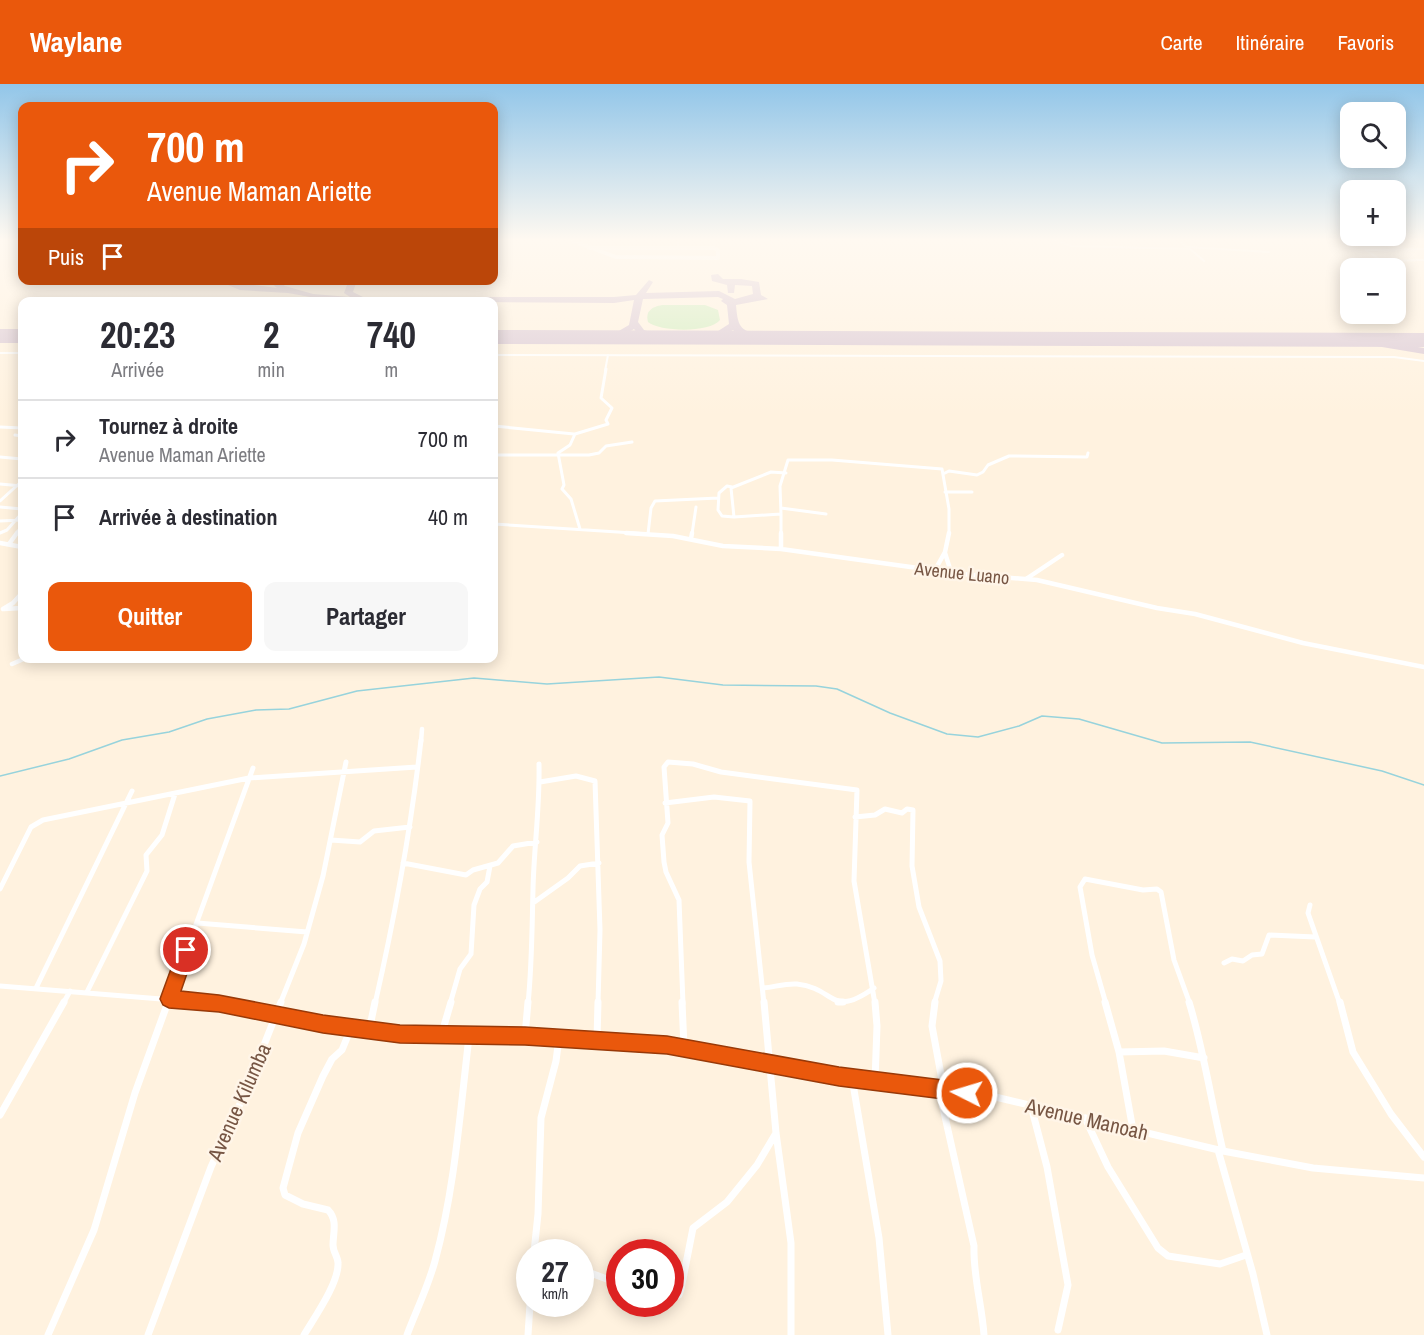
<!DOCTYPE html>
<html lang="fr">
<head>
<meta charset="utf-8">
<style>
	:root { --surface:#fff; --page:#f7f7f7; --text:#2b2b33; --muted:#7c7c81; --line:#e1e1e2; --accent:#ea580c }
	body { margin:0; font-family:"Archivo Narrow",sans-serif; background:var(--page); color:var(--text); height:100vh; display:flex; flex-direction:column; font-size:22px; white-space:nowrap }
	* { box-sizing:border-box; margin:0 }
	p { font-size:20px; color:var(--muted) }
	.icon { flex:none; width:33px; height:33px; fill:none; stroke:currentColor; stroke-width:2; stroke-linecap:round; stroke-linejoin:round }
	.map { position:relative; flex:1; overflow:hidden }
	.side { position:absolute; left:18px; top:213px; width:480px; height:366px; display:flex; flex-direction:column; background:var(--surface); border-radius:12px; box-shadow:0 3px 15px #0003 }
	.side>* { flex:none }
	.guide { position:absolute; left:18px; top:18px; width:480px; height:183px; border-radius:12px; box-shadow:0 3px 15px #0003; background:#ea580c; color:#fff; overflow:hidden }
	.fabs { position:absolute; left:1340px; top:18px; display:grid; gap:12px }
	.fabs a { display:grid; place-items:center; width:66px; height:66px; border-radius:12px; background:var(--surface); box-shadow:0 3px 15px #0003; font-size:30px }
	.speed { position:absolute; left:516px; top:1155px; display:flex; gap:12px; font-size:30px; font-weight:700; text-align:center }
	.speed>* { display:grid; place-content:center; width:78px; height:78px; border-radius:50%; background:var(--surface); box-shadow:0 3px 15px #0003; line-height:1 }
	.speed small { font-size:15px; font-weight:400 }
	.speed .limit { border:9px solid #d22; background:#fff; color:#111 }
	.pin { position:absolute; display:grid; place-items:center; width:51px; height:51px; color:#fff; margin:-26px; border:3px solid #fff; border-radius:50%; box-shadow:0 2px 6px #0007 }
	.me { position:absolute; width:66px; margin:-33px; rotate:275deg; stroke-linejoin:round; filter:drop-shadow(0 0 4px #0008) }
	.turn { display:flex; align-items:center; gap:21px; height:126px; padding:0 30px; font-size:27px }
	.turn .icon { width:78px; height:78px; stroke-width:2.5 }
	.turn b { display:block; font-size:42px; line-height:51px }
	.then { display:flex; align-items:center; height:57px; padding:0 30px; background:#0003; gap:12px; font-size:22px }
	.eta { display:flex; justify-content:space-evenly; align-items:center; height:102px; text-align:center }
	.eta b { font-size:36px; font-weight:700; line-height:42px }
	.primary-button { display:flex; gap:12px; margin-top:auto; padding:12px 30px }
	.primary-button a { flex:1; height:69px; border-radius:12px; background:var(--accent); color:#fff; font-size:24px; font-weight:700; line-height:69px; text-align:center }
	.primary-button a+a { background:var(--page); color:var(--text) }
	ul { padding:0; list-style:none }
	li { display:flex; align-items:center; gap:18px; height:78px; padding:0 30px; border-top:2px solid var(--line) }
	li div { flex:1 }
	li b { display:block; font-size:22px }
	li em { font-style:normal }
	header { display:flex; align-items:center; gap:36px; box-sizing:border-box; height:84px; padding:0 30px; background:var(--accent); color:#fff }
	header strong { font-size:28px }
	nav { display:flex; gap:33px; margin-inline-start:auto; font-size:21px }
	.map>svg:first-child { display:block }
	.green { fill:#d1edbd }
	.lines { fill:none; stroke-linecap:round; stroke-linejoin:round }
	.stream { stroke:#97d3dc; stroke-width:1.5 }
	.taxiway { fill:#dac8d4; fill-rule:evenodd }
	.runway { fill:#dac8d4; fill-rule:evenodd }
	.street-far4 { stroke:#fff; stroke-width:2 }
	.street-far3 { stroke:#fff; stroke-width:3 }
	.street-far2 { stroke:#fff; stroke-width:4.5 }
	.street-far1 { stroke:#fff; stroke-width:5 }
	.street { stroke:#fff; stroke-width:7 }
	.secondary { stroke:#fff; stroke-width:4 }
	.route { fill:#ea580c; stroke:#983908; stroke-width:1.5 }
	.labels { text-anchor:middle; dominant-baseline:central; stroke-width:5; stroke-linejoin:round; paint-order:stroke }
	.street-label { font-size:18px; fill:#775644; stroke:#fff5e8 }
	.near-street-label { font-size:21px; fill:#775644; stroke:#fff5e8 }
</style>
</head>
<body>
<header>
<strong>Waylane</strong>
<nav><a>Carte</a><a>Itinéraire</a><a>Favoris</a></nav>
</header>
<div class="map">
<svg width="1424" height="1251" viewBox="0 0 1424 1251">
	<rect width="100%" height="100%" fill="#fff2df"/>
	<path class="green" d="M 662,221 L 705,221 L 718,226 L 720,236 C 710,249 660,248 648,238 C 645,227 652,223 662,221 Z"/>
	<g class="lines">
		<path class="stream" d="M 0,692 L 69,675 L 122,656 L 169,648 L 207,635 L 256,626 L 289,625 L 357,607 L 474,594 L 547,600 L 659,593 L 723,601 L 816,602 L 837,605 L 890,629 L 947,650 L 978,653 L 1019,642 L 1042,632 L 1079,635 L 1162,659 L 1250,658 L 1382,687 L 1424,701"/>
		<path class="taxiway" d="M 718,190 L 723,195 L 741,195 L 759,198 L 761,211 L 768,215 L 736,221 C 738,246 741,246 764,252 L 764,256 L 738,251 L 733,246 L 721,253 L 696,256 L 696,252 L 715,249 L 729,240 L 727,221 L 721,217 L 723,215 L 718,213 L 643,215 L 638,238 L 644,246 L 661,252 L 661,256 L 638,250 L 634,245 L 623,252 L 601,257 L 596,254 L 598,252 L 617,248 L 629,241 L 634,216 L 614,219 L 332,217 L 288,209 L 240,206 L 216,196 L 277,204 L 268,196 L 278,196 L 285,202 L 313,210 L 350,213 L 344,209 L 349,196 L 357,196 L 353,208 L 363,213 L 614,213 L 636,211 L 649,196 L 653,198 L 646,209 L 719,207 L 735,215 L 753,210 L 752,202 L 735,201 L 734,209 L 728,209 L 727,201 L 712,197 L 711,191 Z
			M 190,196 L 213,196 L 200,201 Z
			M 1355,253 L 1424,264 L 1424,270 L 1352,258 L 1352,254 Z"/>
		<path class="runway" d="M 0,245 L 22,245 L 22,259 L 0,259 Z
			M 494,246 L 1424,249 L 1424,263 L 494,260 Z"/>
		<path class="street-far4" d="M 678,156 L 678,164
			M 1055,156 L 1071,162 L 1190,165
			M 1178,156 L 1187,163 L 1269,168
			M 1189,164 L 1204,177
			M 1424,165 L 1366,166 L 1382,177 L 1424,176
			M 0,269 L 22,269
			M 494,271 L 1394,273 L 1424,277
			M 605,287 L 608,271"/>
		<path class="street-far3" d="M 494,342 L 574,350
			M 0,343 L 22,344
			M 15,351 L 22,352
			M 494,371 L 589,371 L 599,369 L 606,362 L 632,358
			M 0,373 L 22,375
			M 943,390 L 949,387 L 977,391 L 983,388 L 988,381 L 1009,372 L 1087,373 L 1088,369
			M 0,400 L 22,402
			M 732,403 L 727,402 L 719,409 L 718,426 L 722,432 L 734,433
			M 945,408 L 972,408
			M 0,417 L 22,397
			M 0,423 L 22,425
			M 781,424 L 826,430
			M 781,430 L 780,402 L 788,376 L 832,376 L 942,385 L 949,425 L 949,450
			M 0,437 L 22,436
			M 494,440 L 649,450
			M 580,445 L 571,415 L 562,405 L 564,401 L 558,369 L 570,361 L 575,350 L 608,340 L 606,336 L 612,324 L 601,314 L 606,285
			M 0,449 L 7,446 L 22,429
			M 16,450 L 22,442
			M 648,450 L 651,424 L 655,417 L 718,414
			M 692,450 L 696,423
			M 781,450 L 781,430 L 734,433 L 731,404 L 771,388 L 786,389"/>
		<path class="street-far2" d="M 626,449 L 673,452 L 723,462 L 781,465 L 961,490 L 1037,496 L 1157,524 L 1195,530 L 1303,559 L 1424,583
			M 781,449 L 781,465
			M 691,455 L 692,449
			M 0,459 L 22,463
			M 9,460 L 17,449
			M 945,469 L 951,488
			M 935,486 L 945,468 L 949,449
			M 1026,495 L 1062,471
			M 3,525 L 13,519 L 22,509
			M 4,525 L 22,524
			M 12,580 L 26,574
			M 421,658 L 422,645"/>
		<path class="street-far1" d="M 540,698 L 576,692 L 595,697 L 600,846 L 598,920
			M 665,719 L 714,713 L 750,717 L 749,778 L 764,920
			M 855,733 L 875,731 L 885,725 L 902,729 L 907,725 L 913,726 L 912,782 L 919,823 L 940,877 L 941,897 L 934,920
			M 331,756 L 360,758 L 374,747 L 410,743
			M 403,779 L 466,791 L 473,786 L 498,779 L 513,762 L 537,758
			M 0,805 L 31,743 L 43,736 L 249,694 L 417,683
			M 533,819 L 568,794 L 580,782 L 599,779
			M 1310,821 L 1308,829 L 1340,920
			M 197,839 L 307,848
			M 1224,879 L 1232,875 L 1243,877 L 1252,871 L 1262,870 L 1269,851 L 1315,853
			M 0,902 L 223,920
			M 36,904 L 132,707
			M 764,904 C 774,903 787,899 797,900 C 836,904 830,935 874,904
			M 87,908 L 147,787 L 146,771 L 162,751 L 175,710
			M 63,920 L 70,907
			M 167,920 L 253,684
			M 280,920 L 304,860 L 323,792 L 346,678
			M 375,920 C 395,832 411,745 421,656
			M 450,920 L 460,885 L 471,870 L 474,821 L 480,805 L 487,798 L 490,782
			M 528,920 C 532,881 532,843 533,805 C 534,762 540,723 539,680
			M 683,920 L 679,816 L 666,788 L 664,778 L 662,751 L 668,739 L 664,683 L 668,678 L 693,680 L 721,688 L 857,706 L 854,797 L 875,920
			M 1106,920 L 1092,871 L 1080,803 L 1085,795 L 1143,806 L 1157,805 L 1161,808 L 1174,876 L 1190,920"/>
		<path class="street" d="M 211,918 L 323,940 L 400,950 L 525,952 L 684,963 L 839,993 L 987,1011 L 1223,1067 L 1313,1084 L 1424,1094
			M 682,918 L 684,963
			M 764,918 L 776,1049 L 791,1159 L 791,1251
			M 838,918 L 843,918
			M 935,918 L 932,942 L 944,1007
			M 1105,918 L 1119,968 L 1133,1046
			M 1189,918 C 1204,967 1211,1017 1223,1067
			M 1340,918 L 1353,968 L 1391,1030 L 1424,1073
			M 369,947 L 375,918
			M 441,952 L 451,918
			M 525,952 L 528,918
			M 597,955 L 598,918
			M 1119,968 L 1164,967 L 1204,974
			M 852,994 L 879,1154 L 888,1251
			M 875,997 L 877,942 L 875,918
			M 939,1006 L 974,1162 C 973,1192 982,1221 984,1251
			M 1031,1022 L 1047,1083 L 1068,1201 L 1058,1246
			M 0,1031 L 64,918
			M 1085,1034 L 1108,1083 L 1158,1164 L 1168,1172 L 1220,1180 L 1246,1171
			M 1218,1066 L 1253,1190 L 1267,1251
			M 534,1168 L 538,1130 L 541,1034 L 556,977 L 559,954
			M 580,1185 L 620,1200
			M 670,1214 L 679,1211 L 681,1205 L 693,1144 L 727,1118 L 757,1081 L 776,1049
			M 48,1251 L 94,1146 L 135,1009 L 168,918
			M 148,1251 L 211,1083 L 245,1009 L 281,918
			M 304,1251 C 314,1234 339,1199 338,1179 C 338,1173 333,1168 333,1161 C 333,1149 338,1136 328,1126 L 303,1120 L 285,1111 L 283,1104 L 298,1049 L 323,992 L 332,975 L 342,966 L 351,944
			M 407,1251 C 416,1227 428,1203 435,1177 C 455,1104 460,1028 469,953
			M 528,1251 L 530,1220"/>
		<path class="secondary" d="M 571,156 L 592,164
			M 589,164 L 592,164
			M 592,164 L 714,164 L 718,166 L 718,174 L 616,173 Z"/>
	</g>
	<linearGradient id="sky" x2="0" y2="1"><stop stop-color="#92c6e9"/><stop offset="0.47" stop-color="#fff9f1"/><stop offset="1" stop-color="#fff9f1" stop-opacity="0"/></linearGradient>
	<rect width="1424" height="332" fill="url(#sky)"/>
	<path class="route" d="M 186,858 L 192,860 L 195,866 L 181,907 L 219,911 L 323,931 L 400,941 L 525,943 L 667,952 L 839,983 L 967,999 L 973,1002 L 976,1009 L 973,1016 L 967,1018 L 839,1002 L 667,970 L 525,961 L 400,959 L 323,949 L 219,928 L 169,924 L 163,921 L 160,915 L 180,860 Z"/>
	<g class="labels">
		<g class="street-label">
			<text transform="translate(962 489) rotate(6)">Avenue Luano</text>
		</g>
		<g class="near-street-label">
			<text transform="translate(239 1018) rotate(-66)">Avenue Kilumba</text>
			<text transform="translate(1087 1035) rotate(13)">Avenue Manoah</text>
		</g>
	</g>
</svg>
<div class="fabs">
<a><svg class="icon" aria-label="search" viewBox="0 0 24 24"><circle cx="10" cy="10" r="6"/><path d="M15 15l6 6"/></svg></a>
<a>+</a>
<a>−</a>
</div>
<div class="speed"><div>27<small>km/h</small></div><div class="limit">30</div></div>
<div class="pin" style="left:186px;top:866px;background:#d93025"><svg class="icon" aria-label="arrive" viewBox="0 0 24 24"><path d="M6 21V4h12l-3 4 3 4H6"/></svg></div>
<svg class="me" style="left:967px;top:1009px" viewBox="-20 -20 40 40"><circle r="17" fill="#ea580c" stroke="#fff" stroke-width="3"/><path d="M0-11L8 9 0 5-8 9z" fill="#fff"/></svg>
<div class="guide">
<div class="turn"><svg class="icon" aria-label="right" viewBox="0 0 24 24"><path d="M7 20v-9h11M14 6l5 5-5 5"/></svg><div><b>700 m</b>Avenue Maman Ariette</div></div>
<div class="then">Puis<svg class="icon" aria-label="arrive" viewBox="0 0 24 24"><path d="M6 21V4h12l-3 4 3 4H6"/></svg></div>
</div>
<section class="side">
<div class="eta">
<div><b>20:23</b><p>Arrivée</p></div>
<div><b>2</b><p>min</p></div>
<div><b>740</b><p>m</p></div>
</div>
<ul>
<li><svg class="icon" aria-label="right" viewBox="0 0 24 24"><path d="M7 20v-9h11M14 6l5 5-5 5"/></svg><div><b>Tournez à droite</b><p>Avenue Maman Ariette</p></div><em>700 m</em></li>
<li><svg class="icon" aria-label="arrive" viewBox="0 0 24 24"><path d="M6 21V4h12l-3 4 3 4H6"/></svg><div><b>Arrivée à destination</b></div><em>40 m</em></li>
</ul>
<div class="primary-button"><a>Quitter</a><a>Partager</a></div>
</section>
</div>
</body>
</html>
